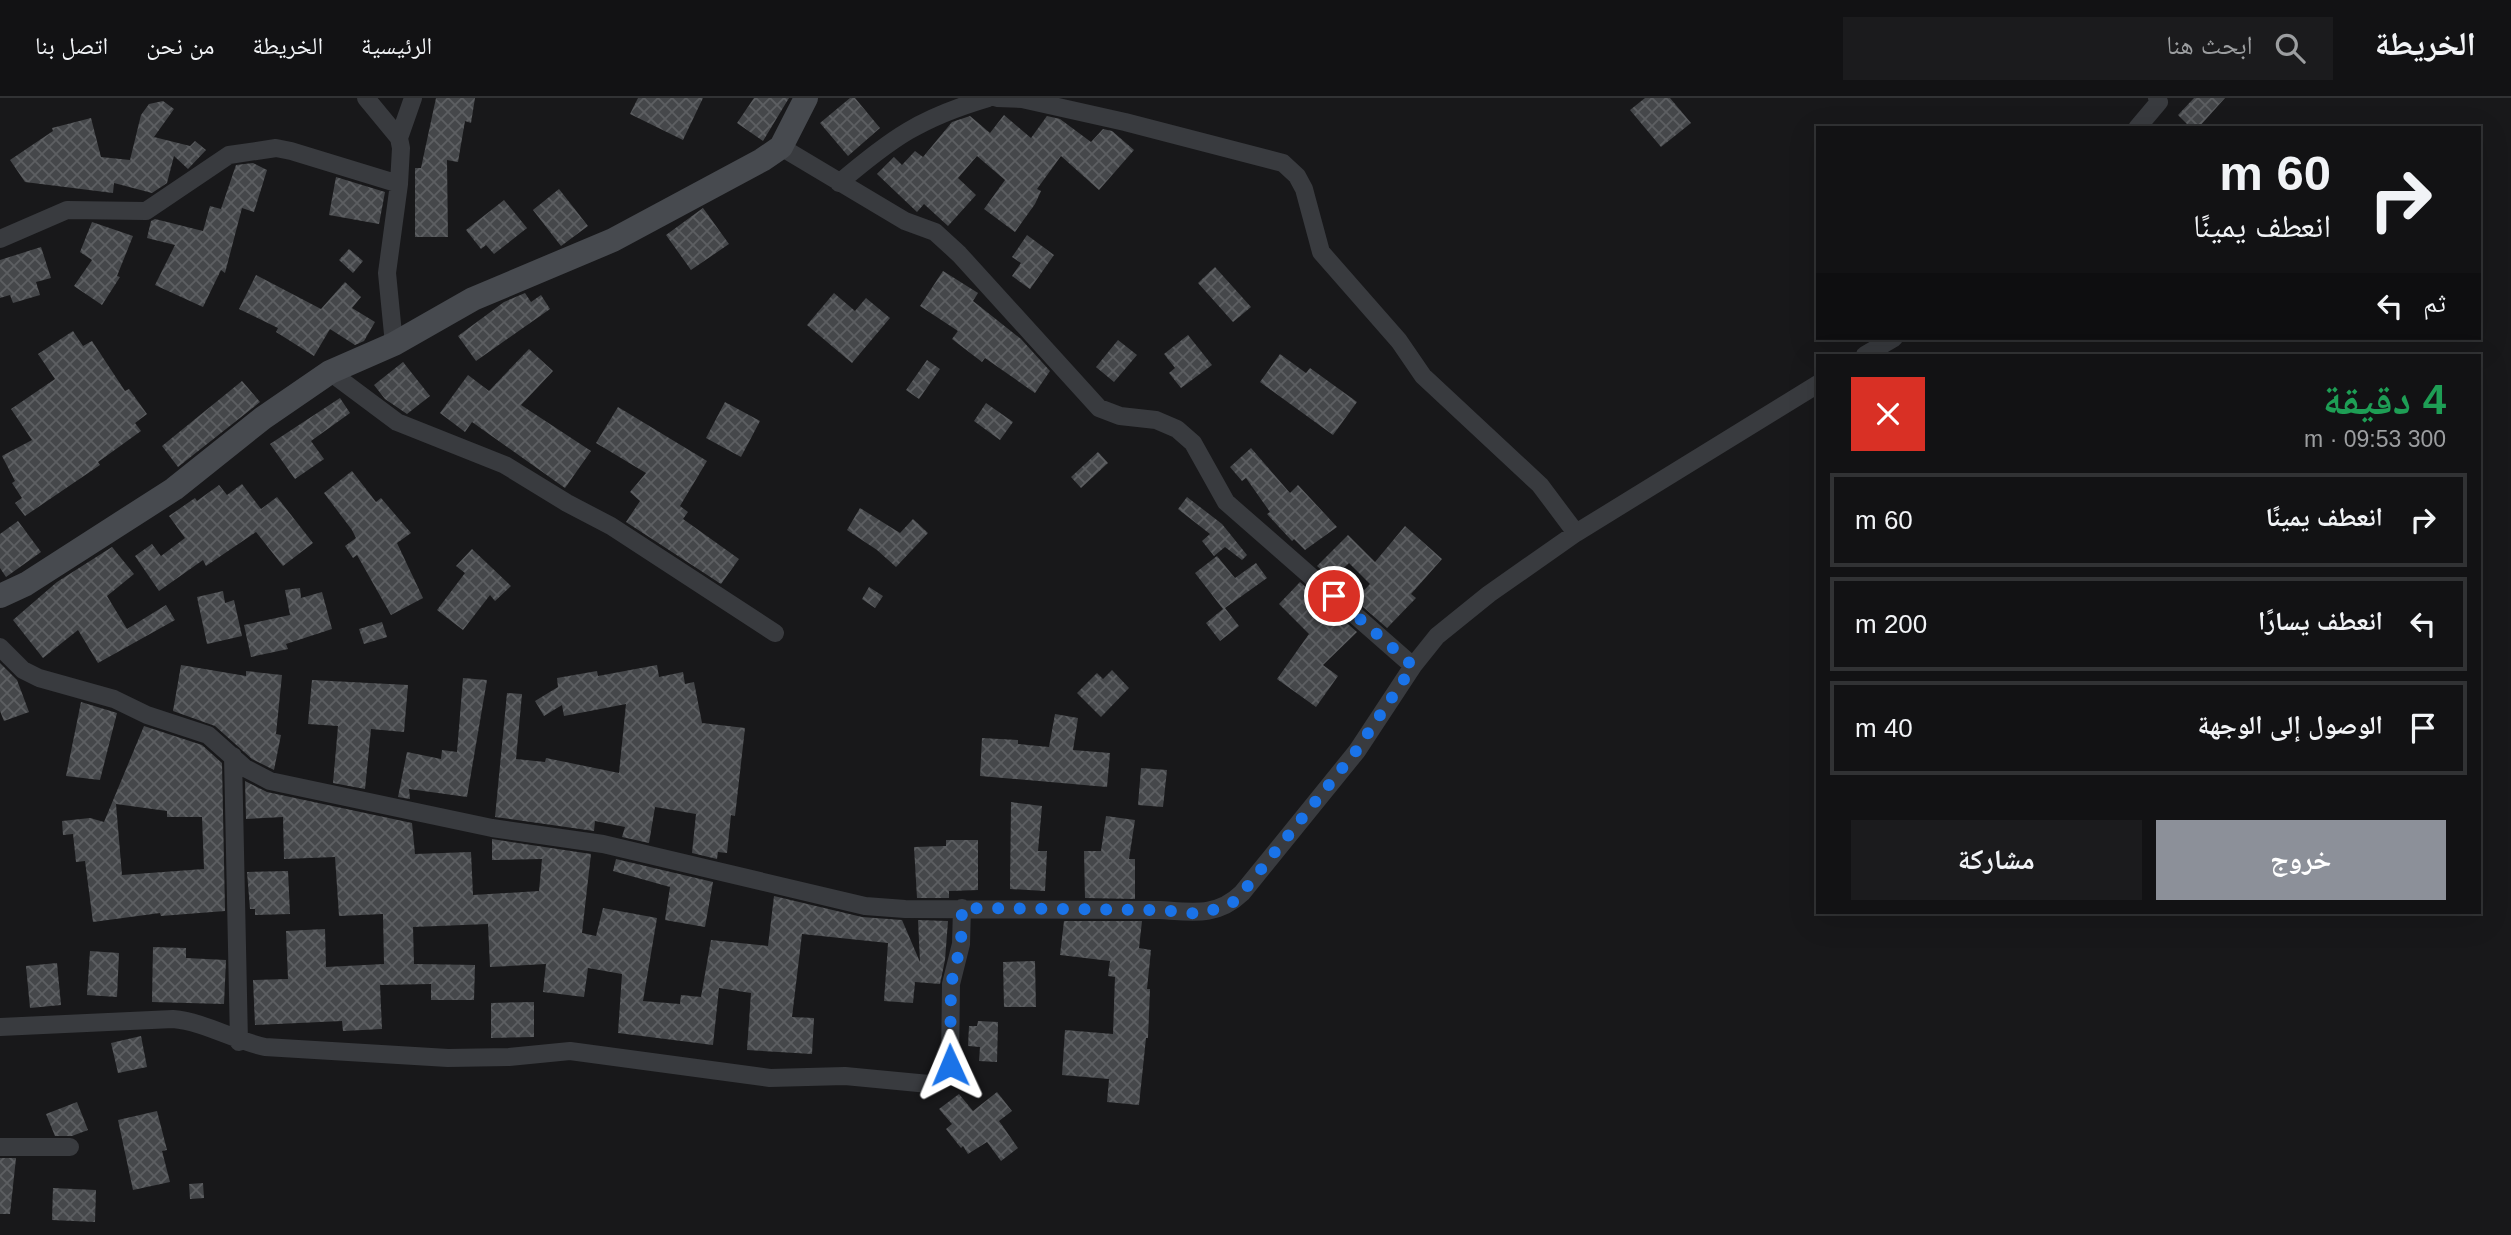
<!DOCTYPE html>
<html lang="ar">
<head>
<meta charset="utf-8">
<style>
	:root { --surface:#121214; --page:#1b1b1d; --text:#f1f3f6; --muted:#9c9ea0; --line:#313234; --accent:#8c9099 }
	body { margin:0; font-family:Helvetica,"Noto Naskh Arabic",sans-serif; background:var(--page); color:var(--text); direction:rtl; height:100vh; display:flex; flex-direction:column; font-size:26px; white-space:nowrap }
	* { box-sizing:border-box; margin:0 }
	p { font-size:23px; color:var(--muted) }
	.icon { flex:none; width:38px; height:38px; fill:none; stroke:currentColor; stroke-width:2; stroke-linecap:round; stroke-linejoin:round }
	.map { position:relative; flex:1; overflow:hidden; direction:ltr }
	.drawer { position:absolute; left:1816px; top:256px; width:665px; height:560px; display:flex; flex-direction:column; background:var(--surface); border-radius:0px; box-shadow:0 7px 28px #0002,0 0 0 2px var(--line); direction:rtl }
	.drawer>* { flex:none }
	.hud { position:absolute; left:1816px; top:28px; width:665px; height:214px; border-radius:0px; box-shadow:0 7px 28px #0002,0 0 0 2px var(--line); direction:rtl; background:#121214; color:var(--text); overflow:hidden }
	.pin { position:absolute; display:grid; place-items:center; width:60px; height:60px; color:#fff; margin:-30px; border:4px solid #fff; border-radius:50%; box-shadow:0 2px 7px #0007 }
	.me { position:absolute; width:77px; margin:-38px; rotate:359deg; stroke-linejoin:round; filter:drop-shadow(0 0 5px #0008) }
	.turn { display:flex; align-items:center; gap:24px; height:147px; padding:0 35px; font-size:32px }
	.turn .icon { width:91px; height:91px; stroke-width:2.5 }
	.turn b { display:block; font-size:49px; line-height:60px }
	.then { display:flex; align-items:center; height:66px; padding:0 35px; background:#0003; gap:14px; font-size:26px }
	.round { display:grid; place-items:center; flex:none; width:74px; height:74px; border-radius:0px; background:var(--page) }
	.head { display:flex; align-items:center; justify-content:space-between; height:119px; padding:0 35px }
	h1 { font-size:42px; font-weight:800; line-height:52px; color:#1e9e55 }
	.button { display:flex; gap:14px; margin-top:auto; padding:14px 35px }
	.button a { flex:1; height:80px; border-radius:0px; background:var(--accent); color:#fff; font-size:28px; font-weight:800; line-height:80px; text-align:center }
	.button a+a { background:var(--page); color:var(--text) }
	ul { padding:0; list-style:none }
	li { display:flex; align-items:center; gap:21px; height:94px; margin:0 14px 10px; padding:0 21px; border:4px solid var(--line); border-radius:0px }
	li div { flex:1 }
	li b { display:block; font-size:26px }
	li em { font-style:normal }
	header { display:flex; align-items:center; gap:42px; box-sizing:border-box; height:98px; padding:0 35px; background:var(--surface); border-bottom:2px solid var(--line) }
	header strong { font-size:33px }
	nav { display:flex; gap:38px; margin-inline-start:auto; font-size:24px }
	.search { width:490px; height:63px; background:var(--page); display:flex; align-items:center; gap:18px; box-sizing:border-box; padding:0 24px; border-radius:0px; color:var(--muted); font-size:26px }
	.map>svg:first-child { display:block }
	.building { fill:url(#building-cross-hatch); fill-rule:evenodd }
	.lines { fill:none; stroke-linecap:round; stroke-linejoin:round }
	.street { stroke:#393b3f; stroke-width:18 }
	.secondary { stroke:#474a4f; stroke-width:24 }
	.route { stroke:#1a73e8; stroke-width:12; stroke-dasharray:0 21.6 }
</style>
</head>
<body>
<header>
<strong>الخريطة</strong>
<div class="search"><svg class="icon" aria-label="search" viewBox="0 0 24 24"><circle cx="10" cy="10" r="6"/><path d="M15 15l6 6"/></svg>ابحث هنا</div>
<nav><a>الرئيسية</a><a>الخريطة</a><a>من نحن</a><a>اتصل بنا</a></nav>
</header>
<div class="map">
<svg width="2511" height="1137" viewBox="0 0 2511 1137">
	<defs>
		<pattern id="building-cross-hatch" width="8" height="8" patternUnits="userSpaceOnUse" patternTransform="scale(1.75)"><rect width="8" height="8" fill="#45474a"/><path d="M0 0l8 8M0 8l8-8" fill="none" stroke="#5d5f62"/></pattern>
	</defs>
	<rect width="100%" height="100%" fill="#18181a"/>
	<path class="building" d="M 436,0 L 475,0 L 471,25 L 465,23 L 458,64 L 447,62 L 448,139 L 415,139 L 415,70 L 421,70 Z
		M 638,0 L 703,0 L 683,42 L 630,16 Z
		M 754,0 L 789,0 L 763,43 L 737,25 Z
		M 850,0 L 855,0 L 880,30 L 848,58 L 820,25 Z
		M 1645,0 L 1670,0 L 1691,25 L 1661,49 L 1630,12 Z
		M 2194,0 L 2225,0 L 2198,30 L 2191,30 L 2178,17 Z
		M 163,3 L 174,11 L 154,39 L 190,48 L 195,43 L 206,52 L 188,71 L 174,58 L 167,85 L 152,95 L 114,85 L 113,95 L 25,84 L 10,62 L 53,33 L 52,30 L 91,20 L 101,59 L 130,62 L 141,17 L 149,6 Z
		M 1004,17 L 1031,40 L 1047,18 L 1060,21 L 1091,44 L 1103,31 L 1112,33 L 1134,52 L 1099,92 L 1061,58 L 1037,91 L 1041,93 L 1035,106 L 1015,134 L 984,111 L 1005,82 L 977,58 L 958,80 L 976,97 L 948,128 L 924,106 L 917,114 L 877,76 L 894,59 L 902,67 L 915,53 L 923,59 L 952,24 L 970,18 L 990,35 Z
		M 253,65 L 267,72 L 254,114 L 242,110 L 225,175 L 221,172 L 203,209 L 155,187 L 175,147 L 147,140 L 151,123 L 155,121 L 203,133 L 210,108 L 221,111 L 236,67 Z
		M 336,79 L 385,94 L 379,126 L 329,117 Z
		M 559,91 L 588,128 L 561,148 L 533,112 Z
		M 504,102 L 527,130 L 494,156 L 486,147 L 481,151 L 466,132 Z
		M 703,110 L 729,146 L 691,172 L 666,137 Z
		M 92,124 L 133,138 L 117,178 L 120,179 L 102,207 L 74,188 L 92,162 L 80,154 Z
		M 1027,137 L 1054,157 L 1030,191 L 1012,178 L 1021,165 L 1012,159 Z
		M 41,149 L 51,180 L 36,184 L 40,197 L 13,205 L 10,197 L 0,200 L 0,162 Z
		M 349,151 L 363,163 L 353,175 L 339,162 Z
		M 1215,169 L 1251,209 L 1233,224 L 1198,185 Z
		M 943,173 L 978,195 L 973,203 L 1021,241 L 1050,273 L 1035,295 L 985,260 L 982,264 L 952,241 L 958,233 L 920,208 Z
		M 256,177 L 321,211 L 345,184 L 361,199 L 352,210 L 375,224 L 364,243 L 355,247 L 330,231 L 314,258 L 276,234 L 278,230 L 239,211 Z
		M 525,195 L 531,204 L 541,197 L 550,211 L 476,263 L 458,238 L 504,204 Z
		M 834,195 L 855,213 L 866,200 L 890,220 L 852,265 L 807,227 Z
		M 73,233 L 83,248 L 92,243 L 125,293 L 129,291 L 147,316 L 135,325 L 141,333 L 98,364 L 100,367 L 25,418 L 15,405 L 22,400 L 12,385 L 15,383 L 2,358 L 32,342 L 11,311 L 55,281 L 38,256 Z
		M 1188,237 L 1212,267 L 1181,290 L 1169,275 L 1175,270 L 1164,256 Z
		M 1118,242 L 1137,257 L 1114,284 L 1096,269 Z
		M 529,251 L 553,273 L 521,307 L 591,353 L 565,390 L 472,324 L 465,334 L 440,315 L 468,277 L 489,293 Z
		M 1280,256 L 1306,275 L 1310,270 L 1357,304 L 1333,337 L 1260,284 Z
		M 927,262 L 940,271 L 919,301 L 906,292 Z
		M 403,264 L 430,298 L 407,316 L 385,301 L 374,287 Z
		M 242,283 L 260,304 L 178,369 L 162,348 Z
		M 340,300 L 350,315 L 311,343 L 324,361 L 295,381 L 270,346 Z
		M 725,304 L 760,323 L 741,359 L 706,340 Z
		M 986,305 L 1013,324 L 1000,342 L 974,323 Z
		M 618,309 L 707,363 L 680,408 L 688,414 L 683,421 L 739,461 L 721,486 L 626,424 L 640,403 L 630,394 L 646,375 L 596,345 Z
		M 1251,350 L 1290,395 L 1298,387 L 1337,429 L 1305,452 L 1294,441 L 1292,443 L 1267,416 L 1270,414 L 1246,380 L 1242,383 L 1230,369 Z
		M 1098,354 L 1108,365 L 1081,390 L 1071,379 Z
		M 352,373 L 376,404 L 381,400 L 411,435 L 397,445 L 423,500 L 391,517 L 357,457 L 353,460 L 345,448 L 356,440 L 352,432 L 324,395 Z
		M 242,386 L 261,411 L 277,399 L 313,445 L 283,468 L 256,434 L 206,468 L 203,462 L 159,493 L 135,458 L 152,446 L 161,458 L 185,440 L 169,418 L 195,400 L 197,403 L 219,387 L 227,397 Z
		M 1187,399 L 1222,426 L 1247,457 L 1242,462 L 1225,449 L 1214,458 L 1202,443 L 1210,436 L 1178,411 Z
		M 860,410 L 900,435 L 913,421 L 928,435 L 896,469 L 877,452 L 847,432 Z
		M 18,423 L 41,454 L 6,479 L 0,470 L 0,436 Z
		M 1405,428 L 1442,461 L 1411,496 L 1416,500 L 1387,530 L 1355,502 L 1370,486 L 1349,465 L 1332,481 L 1317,468 L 1348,437 L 1375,464 Z
		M 112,449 L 134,476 L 107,498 L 127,531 L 166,507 L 175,522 L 98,565 L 78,532 L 43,560 L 13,522 L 57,484 Z
		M 472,451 L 511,488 L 495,503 L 490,497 L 463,532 L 437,512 L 465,475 L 456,468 Z
		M 1217,458 L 1235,480 L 1256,465 L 1267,480 L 1225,510 L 1239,528 L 1220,543 L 1206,525 L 1223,511 L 1195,475 Z
		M 1300,484 L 1357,534 L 1323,567 L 1338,578 L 1316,609 L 1277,581 L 1309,536 L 1279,506 Z
		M 869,489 L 883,498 L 875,510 L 862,501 Z
		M 300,490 L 301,500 L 322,494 L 332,531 L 286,546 L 288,551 L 251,559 L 244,527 L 290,517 L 285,492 Z
		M 223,493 L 225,505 L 234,502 L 242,538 L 207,546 L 197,499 Z
		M 382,524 L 387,539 L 364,546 L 359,531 Z
		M 0,565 L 17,582 L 29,614 L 4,623 L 0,613 Z
		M 181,567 L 246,578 L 246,573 L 282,577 L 276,636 L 281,637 L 274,672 L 252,661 L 215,628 L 173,613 Z
		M 657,567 L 659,579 L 683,574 L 685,586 L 694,584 L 702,625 L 745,630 L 735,718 L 731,717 L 727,755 L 718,754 L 717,761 L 692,755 L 696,716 L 655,709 L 649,745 L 622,739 L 625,729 L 595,723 L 594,733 L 495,719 L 507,595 L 522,596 L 516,661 L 545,664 L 546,660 L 619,675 L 626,606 L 564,618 L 562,607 L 544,618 L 535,603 L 558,589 L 557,580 L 597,573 L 598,578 Z
		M 1112,572 L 1129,590 L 1101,619 L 1077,595 L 1097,575 L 1103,581 Z
		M 463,580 L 487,582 L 467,699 L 409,691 L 410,701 L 398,699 L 407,654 L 441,661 L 442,652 L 457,654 Z
		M 312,582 L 408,587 L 404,634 L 371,631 L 365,691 L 333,685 L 338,628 L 308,626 Z
		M 81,604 L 117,615 L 100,682 L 66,678 Z
		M 1055,616 L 1078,620 L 1073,652 L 1110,655 L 1107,689 L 980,678 L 982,640 L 1018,642 L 1018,646 L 1049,649 Z
		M 144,628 L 202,647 L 222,665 L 225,813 L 161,818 L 160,815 L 93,824 L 85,763 L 76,764 L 73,736 L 63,737 L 62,723 L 90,720 L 104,724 ZM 116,706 L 167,713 L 167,719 L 202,719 L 204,771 L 122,777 Z
		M 1141,670 L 1167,672 L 1163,709 L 1138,707 Z
		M 245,683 L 267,694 L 412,725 L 415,756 L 471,754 L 473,797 L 539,793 L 542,761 L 492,762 L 492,741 L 591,756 L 582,835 L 596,838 L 603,810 L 657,820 L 643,903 L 680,906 L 681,897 L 701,899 L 711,842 L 768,848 L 774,798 L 862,819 L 902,822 L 920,864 L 918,822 L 948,823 L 945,862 L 940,886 L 915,884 L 913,905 L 884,903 L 888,845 L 802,836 L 792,919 L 814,920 L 812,956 L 747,952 L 751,895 L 719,890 L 713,947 L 618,935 L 622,876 L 588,870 L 584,899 L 543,894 L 546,866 L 490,869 L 488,826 L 413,829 L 414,866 L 475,867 L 474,902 L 431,902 L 431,886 L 380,887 L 382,931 L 343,933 L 342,923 L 255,927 L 253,882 L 288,881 L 286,833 L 325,831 L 326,869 L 384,866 L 383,816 L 339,818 L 335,759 L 284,761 L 283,719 L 246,721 Z
		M 1011,704 L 1042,708 L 1038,753 L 1047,753 L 1045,793 L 1010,791 Z
		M 1106,718 L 1135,722 L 1129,761 L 1135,761 L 1135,801 L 1085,800 L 1084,753 L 1101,753 Z
		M 946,742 L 978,742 L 978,792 L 949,793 L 949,800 L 917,800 L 914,749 L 946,748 Z
		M 616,761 L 713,784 L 705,829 L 665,822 L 670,789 L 613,773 Z
		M 288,773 L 290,816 L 255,817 L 255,811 L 250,811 L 247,774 Z
		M 1064,823 L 1142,823 L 1139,850 L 1151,852 L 1147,891 L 1150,891 L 1148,940 L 1146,940 L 1139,1007 L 1107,1004 L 1109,981 L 1062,977 L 1065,932 L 1113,936 L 1115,879 L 1108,878 L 1110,863 L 1060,857 Z
		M 153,849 L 186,850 L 186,860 L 226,862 L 224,906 L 152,904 Z
		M 90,853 L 119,855 L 117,899 L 87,897 Z
		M 1035,863 L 1036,909 L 1004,909 L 1003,864 Z
		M 57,865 L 61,907 L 30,910 L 26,868 Z
		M 534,904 L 534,939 L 491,940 L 491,905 Z
		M 978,923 L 998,924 L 997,964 L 979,963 L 980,949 L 968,948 L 969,928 L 977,928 Z
		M 141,938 L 147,969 L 118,975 L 111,945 Z
		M 997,994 L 1012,1013 L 999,1023 L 1018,1050 L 1001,1063 L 987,1044 L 968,1056 L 963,1048 L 961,1050 L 946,1031 L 952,1026 L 939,1011 L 959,996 L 973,1013 Z
		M 77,1004 L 88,1032 L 72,1038 L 55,1038 L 46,1016 Z
		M 157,1013 L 167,1052 L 162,1053 L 170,1084 L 133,1092 L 118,1022 Z
		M 0,1060 L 16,1060 L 10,1116 L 0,1116 Z
		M 203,1085 L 204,1100 L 190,1101 L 189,1086 Z
		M 53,1090 L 96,1092 L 95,1124 L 52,1122 Z"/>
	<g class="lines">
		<path class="street" d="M 366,0 L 399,40
			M 997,0 L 1022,1 L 1125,24 L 1283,65 L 1297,78 L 1304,91 L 1321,154 L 1399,243 L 1423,278 L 1540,387 L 1576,435
			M 2137,30 L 2159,4 L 2157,0
			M 781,49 L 905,123 L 935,134 L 959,156 L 1099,310 L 1120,318 L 1156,322 L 1177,331 L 1193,345 L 1226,404 L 1413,568
			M 839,85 C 892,40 920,20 988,0
			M 0,141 L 67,112 L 146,113 L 229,57 L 276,50 L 291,53 L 399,86
			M 394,246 L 387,175 L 399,86 L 401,50 L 399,40 L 413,0
			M 1865,257 L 1894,240
			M 330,274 L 397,324 L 505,367 L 567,405 L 611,428 L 775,535
			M 0,549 L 23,572 L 39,580 L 114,601 L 147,617 L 208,637 L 245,670 L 270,683 L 492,730 L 603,746 L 865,808 L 905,811 L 1160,812 C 1193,814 1217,819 1242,795 L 1357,653 L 1413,568 L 1437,538 L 1489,496 L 1576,435 L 1818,286
			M 233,658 L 239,944
			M 0,929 L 173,921 C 205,924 233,942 265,949 L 448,960 L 509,959 L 570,953 L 770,980 L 845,978 L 929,986 L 945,977 L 950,966 L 951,886 L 961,846 L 962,810
			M 0,1049 L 70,1049"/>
		<path class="secondary" d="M 0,498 L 26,486 L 174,391 L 263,320 L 330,274 L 394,246 L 473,201 L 613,142 L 762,62 L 781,49 L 806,0"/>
	</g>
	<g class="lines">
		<path class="route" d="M 950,967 L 951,886 L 961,846 L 962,810 L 1160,812 L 1200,816 L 1231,806 L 1242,795 L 1356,653 L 1413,568 L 1334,498"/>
	</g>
</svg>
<div class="pin" style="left:1334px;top:498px;background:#d93025"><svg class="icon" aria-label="arrive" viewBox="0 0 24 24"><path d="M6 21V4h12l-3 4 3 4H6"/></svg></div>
<svg class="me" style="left:950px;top:967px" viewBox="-20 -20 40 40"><path d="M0-17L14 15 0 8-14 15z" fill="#1a73e8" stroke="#fff" stroke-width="4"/></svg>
<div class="hud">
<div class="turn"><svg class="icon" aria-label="right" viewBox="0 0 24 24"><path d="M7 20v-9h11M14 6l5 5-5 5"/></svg><div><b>60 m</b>انعطف يمينًا</div></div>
<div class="then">ثم<svg class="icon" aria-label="left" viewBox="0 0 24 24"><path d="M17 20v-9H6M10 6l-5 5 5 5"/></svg></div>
</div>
<section class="drawer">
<div class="head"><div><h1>4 دقيقة</h1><p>300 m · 09:53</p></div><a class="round" style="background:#d93025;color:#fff"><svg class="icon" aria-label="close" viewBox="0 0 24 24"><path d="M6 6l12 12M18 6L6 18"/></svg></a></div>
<ul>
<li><svg class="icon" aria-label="right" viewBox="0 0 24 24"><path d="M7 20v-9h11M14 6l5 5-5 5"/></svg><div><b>انعطف يمينًا</b></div><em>60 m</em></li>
<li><svg class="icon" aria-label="left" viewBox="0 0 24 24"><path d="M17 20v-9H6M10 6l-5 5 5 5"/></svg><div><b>انعطف يسارًا</b></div><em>200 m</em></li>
<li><svg class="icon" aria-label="arrive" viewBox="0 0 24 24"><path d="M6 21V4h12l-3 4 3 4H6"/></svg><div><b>الوصول إلى الوجهة</b></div><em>40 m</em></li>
</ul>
<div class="button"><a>خروج</a><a>مشاركة</a></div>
</section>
</div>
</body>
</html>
